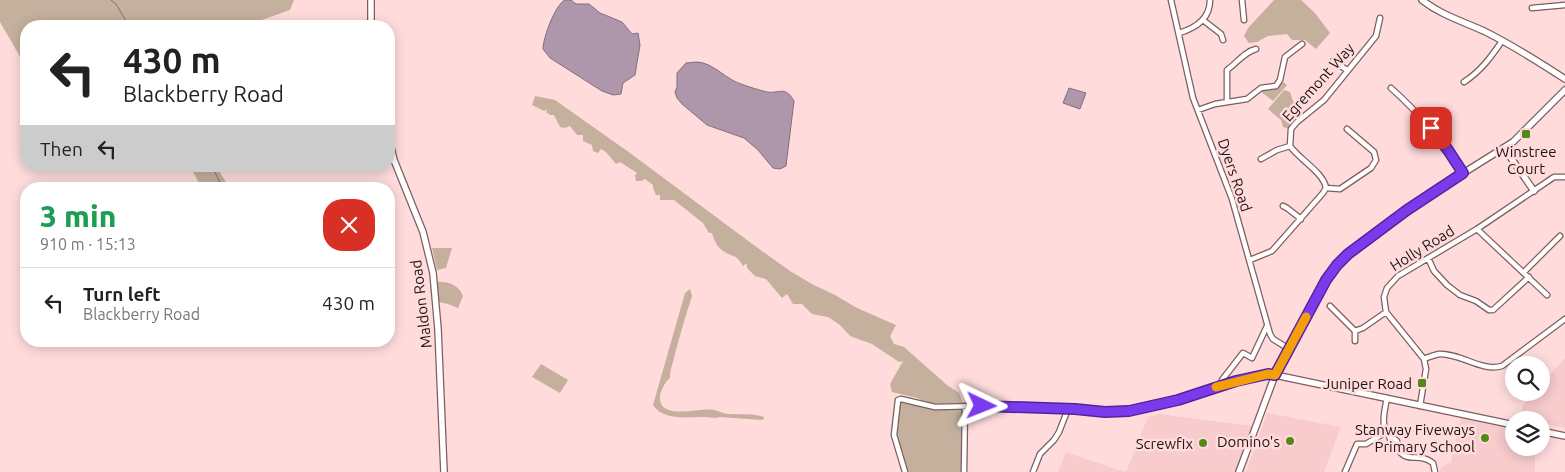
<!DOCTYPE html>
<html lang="en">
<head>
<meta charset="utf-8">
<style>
	:root { --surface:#fff; --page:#f6f6f6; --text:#222; --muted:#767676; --line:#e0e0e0 }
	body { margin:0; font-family:Ubuntu,sans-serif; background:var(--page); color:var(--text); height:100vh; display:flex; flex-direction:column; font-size:19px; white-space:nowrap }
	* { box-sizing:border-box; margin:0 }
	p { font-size:16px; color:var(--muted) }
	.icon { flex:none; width:28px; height:28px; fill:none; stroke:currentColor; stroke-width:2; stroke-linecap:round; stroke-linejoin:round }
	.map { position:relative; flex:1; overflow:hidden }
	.drawer { position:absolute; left:20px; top:182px; width:375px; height:165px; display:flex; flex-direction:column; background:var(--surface); border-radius:20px; box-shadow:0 2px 12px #0003 }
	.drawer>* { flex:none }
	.guide { position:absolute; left:20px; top:20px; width:375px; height:152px; border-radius:20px; box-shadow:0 2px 12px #0003; background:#fff; color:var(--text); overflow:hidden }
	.buttons { position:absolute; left:1505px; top:356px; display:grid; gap:10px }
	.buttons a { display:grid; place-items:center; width:45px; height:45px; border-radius:50%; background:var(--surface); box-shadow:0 2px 12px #0003; font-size:25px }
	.pin { position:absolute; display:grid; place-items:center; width:42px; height:42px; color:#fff; margin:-21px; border-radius:10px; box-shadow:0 2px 8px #0006 }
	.me { position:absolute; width:55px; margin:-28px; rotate:92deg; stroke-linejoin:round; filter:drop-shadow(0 0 4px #0008) }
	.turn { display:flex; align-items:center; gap:18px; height:105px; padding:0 20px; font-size:22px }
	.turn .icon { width:65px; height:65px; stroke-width:2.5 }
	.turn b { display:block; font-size:35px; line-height:42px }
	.then { display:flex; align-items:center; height:48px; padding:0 20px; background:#0003; gap:10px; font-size:19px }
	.round { display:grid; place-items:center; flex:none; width:52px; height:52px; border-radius:20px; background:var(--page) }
	.summary { display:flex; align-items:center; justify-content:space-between; height:85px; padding:0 20px }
	h1 { font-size:30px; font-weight:800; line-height:38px; color:#1e9e55 }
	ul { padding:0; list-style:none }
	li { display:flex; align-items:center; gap:15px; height:70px; padding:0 20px; border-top:1px solid var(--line) }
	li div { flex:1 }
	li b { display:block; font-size:19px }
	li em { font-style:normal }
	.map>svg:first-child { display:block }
	.built { fill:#f8cbcd }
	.green { fill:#c5b09e }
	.water { fill:#ae96ab; stroke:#836f7e }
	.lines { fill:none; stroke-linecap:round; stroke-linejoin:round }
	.stream { stroke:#836f7e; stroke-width:1 }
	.street-casing { stroke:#7d5e5f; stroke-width:7 }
	.secondary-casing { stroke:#7d5e5f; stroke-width:8 }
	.street { stroke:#fff; stroke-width:4.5 }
	.secondary { stroke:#fff; stroke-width:5.5 }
	.route-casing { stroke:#51269a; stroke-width:12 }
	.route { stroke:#7c3aed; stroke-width:9 }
	.slow { stroke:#f59e0b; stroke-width:9 }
	.poi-dot { fill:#588719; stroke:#ffdbdc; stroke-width:2 }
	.labels { text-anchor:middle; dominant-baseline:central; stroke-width:5; stroke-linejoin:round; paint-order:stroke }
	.street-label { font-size:15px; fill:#1f1314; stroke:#ffdbdc }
	.poi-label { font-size:15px; fill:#1f1314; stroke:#ffdbdc; text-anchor:end }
</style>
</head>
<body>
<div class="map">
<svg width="1565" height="472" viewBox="0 0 1565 472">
	<rect width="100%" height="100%" fill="#ffdbdc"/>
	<path class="built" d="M 1565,358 L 1565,428 L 1541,423 L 1541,420 L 1521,419 L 1522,407 L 1534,393 L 1541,392 L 1541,385 Z
		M 1267,413 L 1341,427 L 1324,472 L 1246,472 Z
		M 1159,414 L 1252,426 L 1236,472 L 1126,472 L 1148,417 Z
		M 1461,418 L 1514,429 L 1514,448 L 1535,448 L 1535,472 L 1440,472 L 1441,467 L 1451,462 Z
		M 1066,452 L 1125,472 L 1058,472 Z"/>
	<path class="green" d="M 0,0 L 294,0 L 290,10 L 245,26 L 26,26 L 26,67 L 0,22 Z
		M 1274,0 L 1301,0 L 1315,13 L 1330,33 L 1316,49 L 1305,40 L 1292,40 L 1287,34 L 1268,36 L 1257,42 L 1249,43 L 1244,36 L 1248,28 Z
		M 1283,82 L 1287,85 L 1273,101 L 1260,91 L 1277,89 Z
		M 1284,90 L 1290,92 L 1293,101 L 1302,109 L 1298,113 L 1300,115 L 1289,129 L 1283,127 L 1281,120 L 1268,109 Z
		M 535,96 L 555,100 L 630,153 L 755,246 L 790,271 L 812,284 L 835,295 L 857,308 L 896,325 L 890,336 L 894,344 L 904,347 L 947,385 L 959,393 L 963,403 L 930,404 L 917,398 L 892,392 L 890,384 L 903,361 L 899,362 L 872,344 L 850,336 L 840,325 L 828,317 L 812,314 L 802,304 L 793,304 L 787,294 L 782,298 L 766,279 L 755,276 L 747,268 L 747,263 L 743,266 C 735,253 734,258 723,251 C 717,247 714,240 712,233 L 709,233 L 703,223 L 674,200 L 660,200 L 660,195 L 656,195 L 653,188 L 653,185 L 645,179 L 641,181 L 636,181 L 635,175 L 637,173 L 620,162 L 616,164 L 607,153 L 601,149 L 598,153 L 593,151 L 592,145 L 583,141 L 583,135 L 577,135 L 570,126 L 565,128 L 560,127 L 554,115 L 550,115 L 546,112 L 547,109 L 544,111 L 532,105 Z
		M 190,166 L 218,166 L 218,169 L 230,189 L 202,189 Z
		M 432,248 L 452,248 L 446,268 L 437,270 Z
		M 436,282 C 447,281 459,285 463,296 L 458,308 L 448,304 L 438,302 Z
		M 690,289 L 692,296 C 686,315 680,334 675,354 C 673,363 670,369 670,378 C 665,382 660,391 660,398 C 660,421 702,407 714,410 C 719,411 724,414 729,414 C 741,415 752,413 764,417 L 763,420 L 720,417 C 714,419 710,417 705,417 C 689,417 663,421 653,405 L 685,293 Z
		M 541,364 L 568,380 L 560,393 L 532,377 Z
		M 898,400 L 927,406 L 963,407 L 962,472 L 907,472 L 894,429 Z"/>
	<path class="water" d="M 565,0 L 571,0 L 576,4 L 589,4 L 600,13 L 622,22 L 632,34 L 638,33 L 640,45 L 635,75 L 623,83 L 621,94 L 613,95 L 602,91 L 550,58 L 543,49 C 543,38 555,5 565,0 Z
		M 696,62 C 713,62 725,79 741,84 C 749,87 759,90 767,92 C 779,94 785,85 794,101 L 786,166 L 780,169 L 773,168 L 758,150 L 744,138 L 707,125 L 682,104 L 677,98 L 675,92 L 677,87 L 677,73 L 686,63 Z
		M 1069,88 L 1086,93 L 1080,109 L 1063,103 Z"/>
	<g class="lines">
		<path class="stream" d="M 111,0 L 116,4 L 129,26
			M 212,166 L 223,189"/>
		<g class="street-casing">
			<path id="street" d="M 1171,0 L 1193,98 L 1232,199 L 1270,334 L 1273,339 L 1289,349
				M 1242,0 L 1244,20
				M 1532,8 L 1565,5
				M 1203,20 L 1221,34 L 1223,40
				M 1179,33 C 1196,28 1210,19 1210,0
				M 1333,61 L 1347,70
				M 1464,82 C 1481,71 1491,57 1502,41
				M 1391,88 C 1419,113 1442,140 1463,173
				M 1227,102 L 1227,70 C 1237,63 1244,52 1256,49
				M 1198,110 L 1215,104 L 1247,99 L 1261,88 L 1276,86 L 1280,80 L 1285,57 L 1302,44
				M 1261,159 L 1277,150 L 1290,146
				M 1326,188 L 1340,189 L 1371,168 L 1376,160 L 1374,152 L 1347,129
				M 1283,206 L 1287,208 L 1301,219
				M 1477,229 L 1547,295
				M 1428,258 L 1434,271 L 1447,285 L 1460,295 L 1476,301 L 1489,310 L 1493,310 L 1529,277
				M 1250,260 L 1272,251 L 1323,193 L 1326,188 C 1324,173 1299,159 1290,146 L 1291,129 L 1297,122 L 1324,100 L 1376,36 L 1380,18
				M 1524,272 L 1560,236
				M 1330,306 L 1355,331 L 1355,341
				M 1355,331 L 1363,328 L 1386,312
				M 1424,359 C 1429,357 1434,355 1439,354 C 1461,353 1481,372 1502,366 L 1565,319
				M 1221,385 L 1222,380 L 1243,353 L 1252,358 L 1267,326
				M 1387,398 C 1383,419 1379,428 1397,441 L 1399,450
				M 1420,406 L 1426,369 L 1424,359 L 1386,312 L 1384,297 L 1387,288 L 1398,276 L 1477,229 L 1554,177 L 1565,177
				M 1389,436 L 1392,445 C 1396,448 1400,453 1405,456 C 1414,460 1421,454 1433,463 L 1435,472
				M 905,472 L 894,435 L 898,400 L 901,399 L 935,407 L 982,406 L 1105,412 L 1129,411 L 1178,400 L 1237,381 L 1268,374 L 1275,375
				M 964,472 L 965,406
				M 1033,472 L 1040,454 L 1054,440 L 1059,432 L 1068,409
				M 1345,472 L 1357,444 L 1366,444 L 1386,432"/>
		</g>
		<g class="secondary-casing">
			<path id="secondary" d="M 1422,0 C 1441,15 1462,21 1484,31 C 1512,45 1539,62 1565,79
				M 371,26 L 371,0
				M 389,139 L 394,160 L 423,232 L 433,273 L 438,329 L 444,472
				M 1504,148 L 1534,191
				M 1275,375 L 1514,425
				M 1541,431 L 1565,436
				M 1239,472 L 1275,375 L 1326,280 L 1337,265 L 1348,254 L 1433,192 L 1513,142 L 1565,90"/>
		</g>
		<use href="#street" class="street"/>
		<use href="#secondary" class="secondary"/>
	</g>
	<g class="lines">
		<g class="route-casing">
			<path id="route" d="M 982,406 L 1075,409 L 1105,412 L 1129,411 L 1178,400 L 1236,381 L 1268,374 L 1275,375 L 1326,280 L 1337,265 L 1348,254 L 1407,210 L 1463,173 L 1448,150 L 1431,128"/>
		</g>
		<use href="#route" class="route"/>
		<path class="slow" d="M 1216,387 L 1268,374 L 1275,375 L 1306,317"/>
	</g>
	<g class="poi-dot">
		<rect x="1521" y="129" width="10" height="10" rx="2.5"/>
		<rect x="1417" y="378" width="10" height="10" rx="2.5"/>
		<circle cx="1485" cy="438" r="5"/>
		<circle cx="1290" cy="441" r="5"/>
		<circle cx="1203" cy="443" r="5"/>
	</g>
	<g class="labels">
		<g class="street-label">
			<text transform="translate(1318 82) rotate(-48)">Egremont Way</text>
			<text transform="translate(1235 175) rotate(71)">Dyers Road</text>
			<text transform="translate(1422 248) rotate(-32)">Holly Road</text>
			<text transform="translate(421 304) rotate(-97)">Maldon Road</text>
		</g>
		<g class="poi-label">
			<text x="1526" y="151" text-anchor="middle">Winstree<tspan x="1526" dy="17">Court</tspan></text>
			<text x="1412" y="383">Juniper Road</text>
			<text x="1475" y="429">Stanway Fiveways<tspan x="1475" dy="17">Primary School</tspan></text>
			<text x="1280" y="441">Domino's</text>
			<text x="1193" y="443">Screwfix</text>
		</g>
	</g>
</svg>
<div class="buttons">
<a><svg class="icon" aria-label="search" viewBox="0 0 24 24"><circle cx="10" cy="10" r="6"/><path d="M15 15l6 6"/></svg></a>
<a><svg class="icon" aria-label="layers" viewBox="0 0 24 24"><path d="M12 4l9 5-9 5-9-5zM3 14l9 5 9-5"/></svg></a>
</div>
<div class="pin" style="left:1431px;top:128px;background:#d93025"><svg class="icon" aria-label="arrive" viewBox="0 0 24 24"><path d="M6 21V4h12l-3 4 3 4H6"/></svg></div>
<svg class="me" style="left:982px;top:406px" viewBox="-20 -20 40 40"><path d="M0-17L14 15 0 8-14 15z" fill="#7c3aed" stroke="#fff" stroke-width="4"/></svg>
<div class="guide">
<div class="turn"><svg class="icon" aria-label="left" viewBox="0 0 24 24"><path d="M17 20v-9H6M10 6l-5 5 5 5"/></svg><div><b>430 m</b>Blackberry Road</div></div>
<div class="then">Then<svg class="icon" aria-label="left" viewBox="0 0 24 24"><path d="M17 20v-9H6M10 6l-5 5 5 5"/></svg></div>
</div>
<section class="drawer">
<div class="summary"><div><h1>3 min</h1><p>910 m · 15:13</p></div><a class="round" style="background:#d93025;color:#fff"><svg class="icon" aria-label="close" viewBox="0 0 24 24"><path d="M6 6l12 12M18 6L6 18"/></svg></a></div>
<ul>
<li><svg class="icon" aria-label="left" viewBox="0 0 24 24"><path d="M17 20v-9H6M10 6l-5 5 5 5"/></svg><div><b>Turn left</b><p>Blackberry Road</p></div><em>430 m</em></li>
</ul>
</section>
</div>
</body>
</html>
